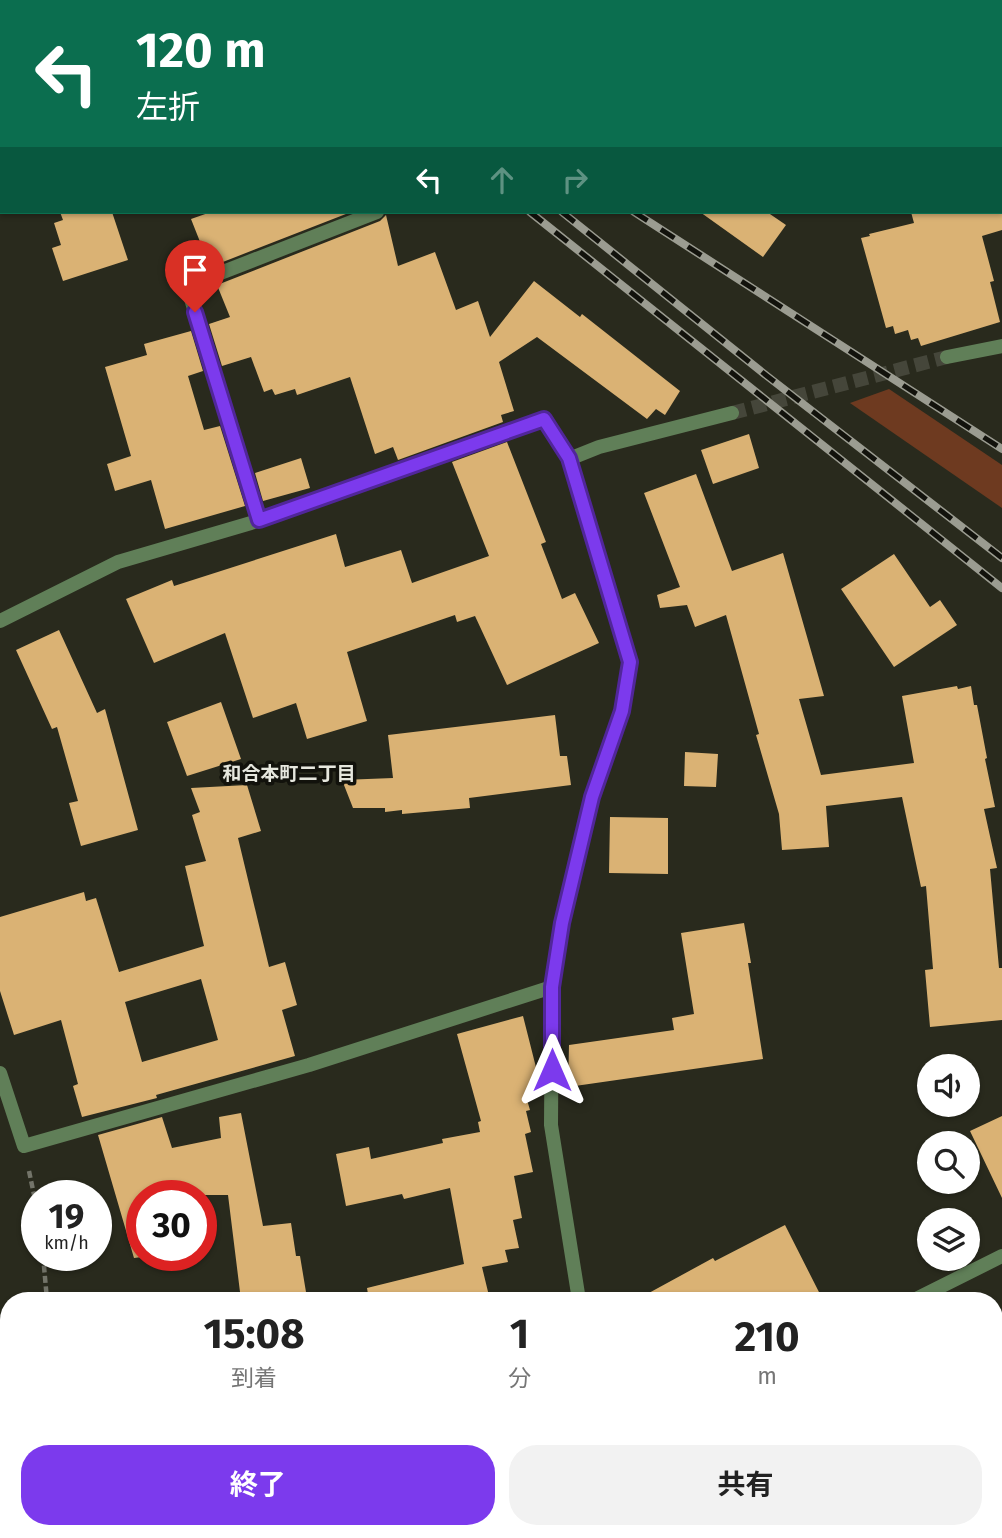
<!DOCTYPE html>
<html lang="ja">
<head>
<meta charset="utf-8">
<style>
	:root { --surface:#fff; --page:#f2f2f2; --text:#222; --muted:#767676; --accent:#7c3aed }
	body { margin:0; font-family:"Fira Sans","Noto Sans JP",sans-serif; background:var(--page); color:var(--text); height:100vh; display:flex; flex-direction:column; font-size:26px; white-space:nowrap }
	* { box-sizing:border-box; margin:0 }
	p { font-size:23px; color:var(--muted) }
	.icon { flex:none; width:38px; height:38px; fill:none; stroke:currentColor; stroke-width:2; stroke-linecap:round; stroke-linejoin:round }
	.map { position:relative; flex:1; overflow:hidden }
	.panel { position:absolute; left:0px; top:1292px; width:1003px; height:247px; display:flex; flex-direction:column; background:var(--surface); border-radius:28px 28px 0 0; box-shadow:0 2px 5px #0004 }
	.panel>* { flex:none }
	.top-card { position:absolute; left:0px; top:0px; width:1003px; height:214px; box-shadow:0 2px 5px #0004; background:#0b6e4f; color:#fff; overflow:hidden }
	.controls { position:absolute; left:917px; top:1054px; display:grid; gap:14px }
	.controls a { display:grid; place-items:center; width:63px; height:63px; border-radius:50%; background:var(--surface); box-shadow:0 2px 5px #0004; font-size:35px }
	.speed { position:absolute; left:21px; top:1180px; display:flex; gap:14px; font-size:35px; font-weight:700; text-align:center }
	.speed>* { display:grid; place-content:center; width:91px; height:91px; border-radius:50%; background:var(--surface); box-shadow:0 2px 5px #0004; line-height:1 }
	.speed small { font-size:18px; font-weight:400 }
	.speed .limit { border:10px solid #d22; background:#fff; color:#111 }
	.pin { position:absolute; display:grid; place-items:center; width:60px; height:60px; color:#fff; margin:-72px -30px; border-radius:50% 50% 50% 0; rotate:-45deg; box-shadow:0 0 7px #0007 }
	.pin .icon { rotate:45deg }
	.me { position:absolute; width:77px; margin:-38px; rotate:0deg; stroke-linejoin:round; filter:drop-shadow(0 0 5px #0008) }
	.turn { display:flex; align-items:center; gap:24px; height:147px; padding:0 21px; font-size:32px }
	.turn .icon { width:91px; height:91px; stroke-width:2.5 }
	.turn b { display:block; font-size:49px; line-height:60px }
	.lanes { display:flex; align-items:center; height:66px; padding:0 21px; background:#0003; justify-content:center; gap:35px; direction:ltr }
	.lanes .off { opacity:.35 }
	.eta { display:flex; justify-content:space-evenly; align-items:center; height:119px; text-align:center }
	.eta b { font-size:42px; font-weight:700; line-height:49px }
	.cta { display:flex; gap:14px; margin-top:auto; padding:14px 21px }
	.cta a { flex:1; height:80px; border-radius:28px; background:var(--accent); color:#fff; font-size:28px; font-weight:700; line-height:80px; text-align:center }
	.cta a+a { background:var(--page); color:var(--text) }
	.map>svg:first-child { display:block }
	.green { fill:#6e3a20 }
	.building { fill:#dab274; fill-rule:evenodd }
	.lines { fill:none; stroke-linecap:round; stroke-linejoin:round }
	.street-tunnel { stroke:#45463a; stroke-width:14; stroke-dasharray:14 7; stroke-linecap:butt }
	.path { stroke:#737469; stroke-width:4.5; stroke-dasharray:7 3.5; stroke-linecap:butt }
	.street { stroke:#607f58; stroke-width:14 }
	.secondary { stroke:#7daf71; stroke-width:14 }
	.highway { stroke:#a9f894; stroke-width:21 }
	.rail-casing { stroke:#9b9c91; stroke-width:8 }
	.rail { stroke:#12120c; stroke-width:5; stroke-dasharray:16; stroke-linecap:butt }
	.route-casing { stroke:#51269a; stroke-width:18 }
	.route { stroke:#7c3aed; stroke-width:12 }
	.labels { text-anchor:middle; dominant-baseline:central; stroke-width:7; stroke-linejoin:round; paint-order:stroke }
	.neighbourhood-label { font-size:19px; font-weight:bold; fill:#e6e7de; stroke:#12120c }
</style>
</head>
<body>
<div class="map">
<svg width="1002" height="1538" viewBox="0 0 1002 1538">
	<rect width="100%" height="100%" fill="#292a1d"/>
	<path class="green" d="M 889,389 L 1002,465 L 1002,508 L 850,403 Z"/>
	<path class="building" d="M 60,212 L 112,212 L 128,260 L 63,281 L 52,248 L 61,245 L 54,223 L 63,220 Z
		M 211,212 L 351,212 L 210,267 L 191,219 Z
		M 700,212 L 767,212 L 786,225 L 763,257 Z
		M 911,212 L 1002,212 L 1002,230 L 982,236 L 994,281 L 990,282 L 1000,322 L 921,346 L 918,338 L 911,340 L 908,330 L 895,334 L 893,326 L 886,328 L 861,238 L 870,236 L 869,234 L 914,223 Z
		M 386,215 L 398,266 L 435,252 L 456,310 L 478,301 L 490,337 L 534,281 L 580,317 L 582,314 L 680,391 L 665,415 L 656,409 L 647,419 L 537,337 L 499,362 L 514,411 L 501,415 L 503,422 L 398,460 L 393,447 L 375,454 L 350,377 L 297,395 L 295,389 L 275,395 L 272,389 L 264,392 L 251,357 L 222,366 L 209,324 L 230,317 L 217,285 L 380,221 Z
		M 191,331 L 203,371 L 188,376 L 204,430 L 220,426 L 245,506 L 165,529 L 151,480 L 115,491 L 107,464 L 131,456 L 105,367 L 147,355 L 144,344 Z
		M 749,434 L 759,468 L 713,484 L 701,450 Z
		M 507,442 L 546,542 L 541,544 L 562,599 L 575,593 L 599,643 L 507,685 L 475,616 L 457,622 L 455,615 L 347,652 L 367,721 L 307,739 L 296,703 L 253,718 L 225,633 L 154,663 L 126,599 L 172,580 L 174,586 L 336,534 L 345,567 L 401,550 L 412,583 L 489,556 L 452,462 Z
		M 301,458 L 310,488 L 263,501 L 255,473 Z
		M 696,474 L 732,571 L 783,553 L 824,696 L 799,699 L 821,775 L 914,763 L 902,696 L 957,686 L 958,689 L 971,686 L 974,705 L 977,705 L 987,758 L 985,759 L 995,807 L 984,809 L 997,868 L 990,869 L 999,968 L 1002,968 L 1002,1020 L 930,1027 L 925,970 L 933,969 L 926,886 L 921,887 L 902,797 L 826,806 L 829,847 L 782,850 L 779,814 L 756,735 L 759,734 L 726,615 L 695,627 L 687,605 L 660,608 L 657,595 L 680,587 L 644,493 Z
		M 894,554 L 930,607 L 940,600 L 957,625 L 894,667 L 841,589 Z
		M 59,630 L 97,713 L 105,709 L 138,830 L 81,846 L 69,803 L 78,801 L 57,727 L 52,729 L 16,650 Z
		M 221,702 L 241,759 L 187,776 L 167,722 Z
		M 555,715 L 560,756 L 567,756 L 571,785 L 469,798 L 470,808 L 402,814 L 402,810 L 385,812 L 385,808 L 353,808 L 342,780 L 393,778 L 388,735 Z
		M 685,752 L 718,754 L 716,787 L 684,786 Z
		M 247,785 L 261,831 L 238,838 L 269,967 L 285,962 L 297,1005 L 282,1010 L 295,1056 L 156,1095 L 157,1098 L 82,1117 L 73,1086 L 78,1084 L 61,1020 L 14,1035 L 0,991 L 0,917 L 84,892 L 86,901 L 96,898 L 119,972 L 204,946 L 185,866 L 206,861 L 192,815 L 200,812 L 191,788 ZM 201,979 L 218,1040 L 142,1062 L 125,1002 Z
		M 610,817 L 668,818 L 668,874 L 609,873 Z
		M 744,923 L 751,963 L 748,963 L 763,1059 L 568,1087 L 569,1045 L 674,1030 L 672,1018 L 694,1014 L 681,933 Z
		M 523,1016 L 542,1091 L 525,1093 L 530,1110 L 526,1111 L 531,1132 L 525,1134 L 533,1172 L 514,1176 L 522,1218 L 513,1220 L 519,1248 L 505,1250 L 508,1262 L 482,1267 L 490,1300 L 369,1300 L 367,1288 L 464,1264 L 450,1188 L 404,1199 L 402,1194 L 346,1206 L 336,1154 L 369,1147 L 371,1159 L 443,1143 L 442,1139 L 480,1132 L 478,1122 L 481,1121 L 457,1034 Z
		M 241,1113 L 263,1226 L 291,1223 L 296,1256 L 300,1256 L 306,1292 L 292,1294 L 293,1300 L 241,1300 L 228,1195 L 142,1195 L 142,1257 L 134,1258 L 98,1135 L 162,1117 L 172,1148 L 221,1138 L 219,1117 Z
		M 1002,1116 L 1002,1198 L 970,1131 Z
		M 785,1225 L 823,1300 L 636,1300 L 713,1258 L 715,1261 Z"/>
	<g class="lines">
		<path class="street-tunnel" d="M 732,413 L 947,357"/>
		<path class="path" d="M 29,1171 L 37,1209
			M 43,1255 L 47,1300"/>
		<path class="street" d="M 947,357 L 1002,346
			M 569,459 L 599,447 L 732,413
			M 259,520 L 187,286 L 377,212
			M 0,621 L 118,562 L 251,523 L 544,419 L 569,459 L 630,661 L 622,711 L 592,798 L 562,923 L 552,987 L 551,1125 L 579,1300
			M 0,1073 L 24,1146 L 309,1065 L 552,987
			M 914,1300 L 1002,1256
			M 956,1530 L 960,1538
			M 462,1538 L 480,1530"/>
		<path class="secondary" d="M 993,0 L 994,2
			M 1001,19 L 1002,21"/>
		<path class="highway" d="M 0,1397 L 9,1410
			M 0,1510 L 9,1520
			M 16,1530 L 23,1538
			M 90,1530 L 96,1538"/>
		<g class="rail-casing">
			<path id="rail" d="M 266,0 L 268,2
				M 298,0 L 300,2
				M 343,0 L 346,2
				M 530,212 L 1002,588
				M 562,212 L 767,376 L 1002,558
				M 634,212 L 1002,449"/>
		</g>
		<use href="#rail" class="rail"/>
	</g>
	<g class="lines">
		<g class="route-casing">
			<path id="route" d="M 195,312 L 259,520 L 544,419 L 569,458 L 630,662 L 622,711 L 592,797 L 562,923 L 552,987 L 552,1070"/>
		</g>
		<use href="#route" class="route"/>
	</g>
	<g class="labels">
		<g class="neighbourhood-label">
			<text x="289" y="773">和合本町二丁目</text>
		</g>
	</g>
</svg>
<div class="controls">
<a><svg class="icon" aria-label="sound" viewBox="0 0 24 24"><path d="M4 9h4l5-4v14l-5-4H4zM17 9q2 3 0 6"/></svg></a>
<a><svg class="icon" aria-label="search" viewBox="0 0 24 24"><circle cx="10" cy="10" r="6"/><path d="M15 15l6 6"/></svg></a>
<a><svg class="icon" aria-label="layers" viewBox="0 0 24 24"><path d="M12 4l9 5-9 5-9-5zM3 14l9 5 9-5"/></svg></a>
</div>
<div class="speed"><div>19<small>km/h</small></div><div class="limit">30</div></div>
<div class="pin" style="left:195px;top:312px;background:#d93025"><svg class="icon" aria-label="arrive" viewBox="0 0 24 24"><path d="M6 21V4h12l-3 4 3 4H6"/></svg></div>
<svg class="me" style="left:552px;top:1070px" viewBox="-20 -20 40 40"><path d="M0-17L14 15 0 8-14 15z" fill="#7c3aed" stroke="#fff" stroke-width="4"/></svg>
<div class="top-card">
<div class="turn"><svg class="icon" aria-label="left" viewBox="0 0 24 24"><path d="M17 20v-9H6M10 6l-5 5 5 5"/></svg><div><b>120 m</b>左折</div></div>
<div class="lanes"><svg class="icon" aria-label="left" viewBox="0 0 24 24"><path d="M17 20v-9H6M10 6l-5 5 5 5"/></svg><svg class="icon off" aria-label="ahead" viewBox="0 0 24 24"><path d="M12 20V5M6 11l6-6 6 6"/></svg><svg class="icon off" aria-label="right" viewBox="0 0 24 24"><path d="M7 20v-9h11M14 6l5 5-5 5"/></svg></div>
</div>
<section class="panel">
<div class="eta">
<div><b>15:08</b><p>到着</p></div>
<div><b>1</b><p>分</p></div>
<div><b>210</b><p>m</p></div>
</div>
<div class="cta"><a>終了</a><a>共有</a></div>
</section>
</div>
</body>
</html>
